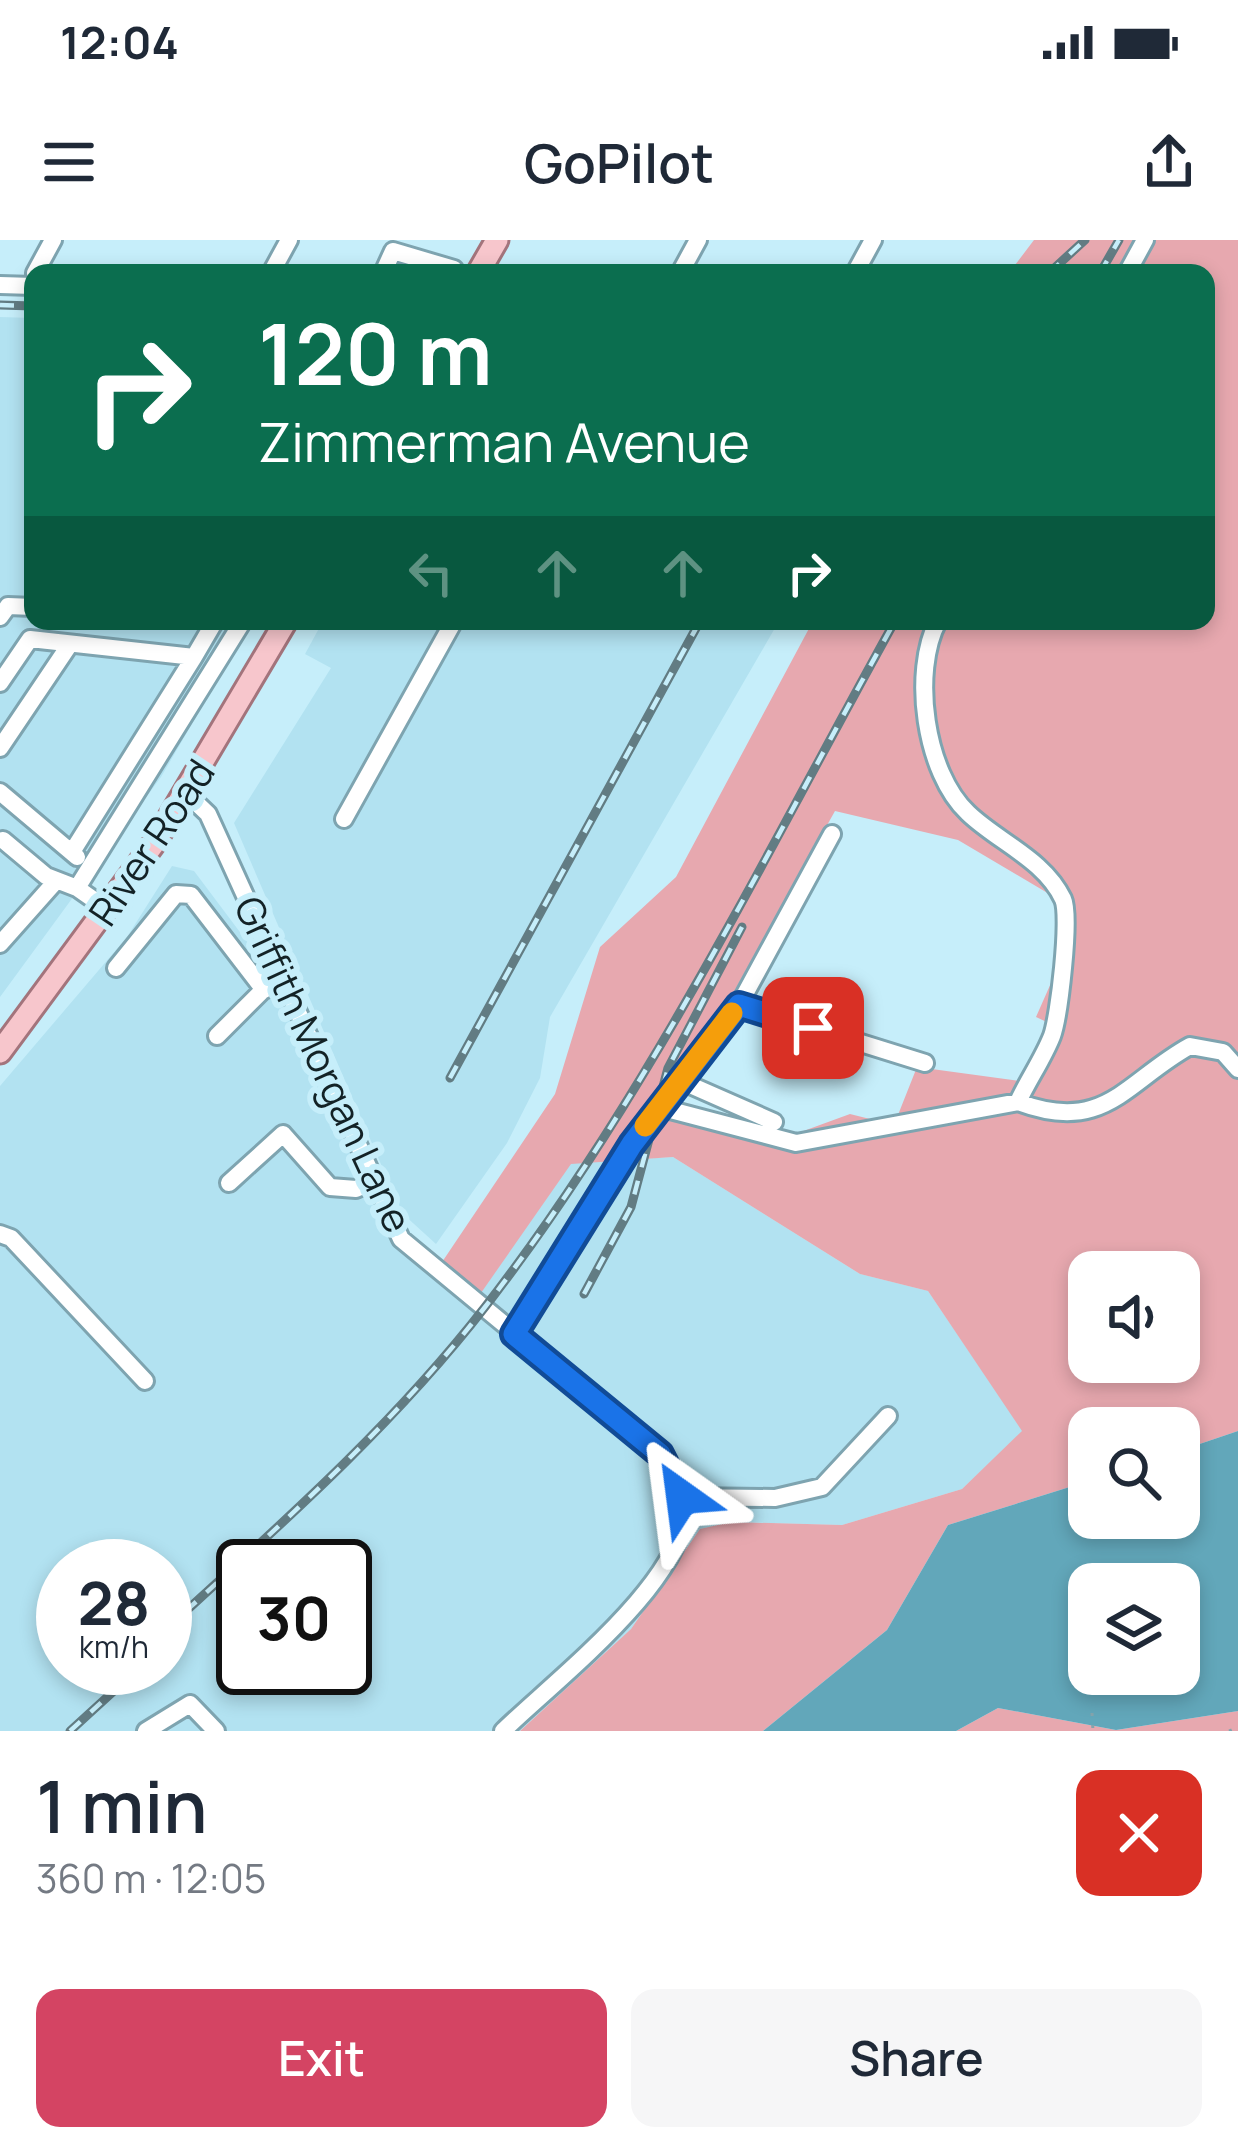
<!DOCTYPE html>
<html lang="en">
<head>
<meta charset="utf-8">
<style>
	:root { --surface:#fff; --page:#f6f6f7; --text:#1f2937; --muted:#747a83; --accent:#d44463 }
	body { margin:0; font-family:Manrope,sans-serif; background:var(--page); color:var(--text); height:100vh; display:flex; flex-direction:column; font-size:45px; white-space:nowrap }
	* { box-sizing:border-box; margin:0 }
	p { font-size:39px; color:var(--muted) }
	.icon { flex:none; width:66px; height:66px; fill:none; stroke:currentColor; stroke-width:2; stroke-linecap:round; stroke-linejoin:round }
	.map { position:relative; height:1491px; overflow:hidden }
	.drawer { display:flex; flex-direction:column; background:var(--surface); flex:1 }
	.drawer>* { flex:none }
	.banner { position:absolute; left:24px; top:24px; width:1191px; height:366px; border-radius:24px; box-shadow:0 6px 18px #0003; background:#0b6e4f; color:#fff; overflow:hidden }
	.buttons { position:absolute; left:1068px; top:1011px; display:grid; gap:24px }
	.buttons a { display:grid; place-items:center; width:132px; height:132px; border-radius:24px; background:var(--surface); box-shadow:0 6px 18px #0003; font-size:60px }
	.speed { position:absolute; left:36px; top:1299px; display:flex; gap:24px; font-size:60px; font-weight:700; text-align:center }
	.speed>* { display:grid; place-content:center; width:156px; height:156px; border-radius:50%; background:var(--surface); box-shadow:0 6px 18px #0003; line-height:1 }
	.speed small { font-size:30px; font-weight:400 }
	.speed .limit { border:6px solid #111; border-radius:18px; background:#fff; color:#111 }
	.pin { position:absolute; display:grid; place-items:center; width:102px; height:102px; color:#fff; margin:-51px; border-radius:24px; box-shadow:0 6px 18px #0006 }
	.me { position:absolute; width:132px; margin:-66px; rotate:329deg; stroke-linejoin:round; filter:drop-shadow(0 0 9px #0008) }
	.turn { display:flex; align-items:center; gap:42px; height:252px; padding:0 36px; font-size:54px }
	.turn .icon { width:156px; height:156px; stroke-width:2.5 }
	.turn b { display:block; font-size:84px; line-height:102px }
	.lanes { display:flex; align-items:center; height:114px; padding:0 36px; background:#0003; justify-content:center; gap:60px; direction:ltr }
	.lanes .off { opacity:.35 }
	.round { display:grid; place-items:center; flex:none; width:126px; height:126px; border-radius:24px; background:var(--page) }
	.headline { display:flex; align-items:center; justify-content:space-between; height:204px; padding:0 36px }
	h1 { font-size:72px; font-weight:600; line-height:90px }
	.cta { display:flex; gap:24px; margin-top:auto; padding:24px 36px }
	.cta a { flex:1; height:138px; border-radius:24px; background:var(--accent); color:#fff; font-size:48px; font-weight:600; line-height:138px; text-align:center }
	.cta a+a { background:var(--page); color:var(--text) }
	.status { display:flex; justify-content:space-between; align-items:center; height:84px; padding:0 60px; background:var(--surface); direction:ltr }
	.status svg { height:33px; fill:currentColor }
	header { display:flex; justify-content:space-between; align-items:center; height:156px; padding:0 36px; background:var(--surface); font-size:54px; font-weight:600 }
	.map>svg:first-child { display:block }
	.built { fill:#b2e2f1; fill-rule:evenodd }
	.green { fill:#e7a8af; fill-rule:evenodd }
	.water { fill:#62a7ba; fill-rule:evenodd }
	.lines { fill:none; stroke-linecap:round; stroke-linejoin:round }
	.minor-casing { stroke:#7ea4b0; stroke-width:22 }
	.major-casing { stroke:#a3747c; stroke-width:27 }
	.path { stroke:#85a4ad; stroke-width:3; stroke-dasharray:3 9; stroke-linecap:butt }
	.minor { stroke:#fff; stroke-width:16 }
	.major { stroke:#f7c6cc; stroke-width:21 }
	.rail-casing { stroke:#627c83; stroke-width:9 }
	.rail { stroke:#c6eefa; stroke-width:4.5; stroke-dasharray:14; stroke-linecap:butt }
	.route-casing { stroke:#114b97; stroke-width:30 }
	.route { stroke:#1a73e8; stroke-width:21 }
	.slow { stroke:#f59e0b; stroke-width:21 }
	.labels { text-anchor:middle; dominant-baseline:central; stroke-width:12; stroke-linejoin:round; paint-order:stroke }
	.street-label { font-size:39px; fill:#132226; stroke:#c6eefa }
</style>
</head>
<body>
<div class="status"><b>12:04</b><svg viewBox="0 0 49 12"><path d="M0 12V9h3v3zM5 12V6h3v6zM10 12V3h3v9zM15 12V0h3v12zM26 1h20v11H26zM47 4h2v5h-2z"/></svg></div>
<header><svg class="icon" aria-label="menu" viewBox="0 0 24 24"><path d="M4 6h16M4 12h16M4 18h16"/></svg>GoPilot<svg class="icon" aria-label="share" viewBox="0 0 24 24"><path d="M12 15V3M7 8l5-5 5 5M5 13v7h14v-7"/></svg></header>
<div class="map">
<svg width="1238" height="1491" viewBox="0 0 1238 1491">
	<rect width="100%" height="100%" fill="#c6eefa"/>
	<path class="built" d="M 0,77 L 33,78 L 33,381 L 252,381 L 161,537 L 0,757 Z
		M 323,381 L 779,381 L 550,777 L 540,838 L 507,903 L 436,1004 L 402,973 L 234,583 L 331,428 L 305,414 Z
		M 172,626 L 194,631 L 294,764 L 401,999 L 474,1062 L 571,923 L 673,917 L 860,1034 L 928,1051 L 1023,1191 L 962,1249 L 842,1285 L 732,1282 L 700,1289 L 631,1389 L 520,1491 L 0,1491 L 0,846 L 127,697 ZM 63,1326 L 165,1326 L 165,1428 L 63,1428 ZM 243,1326 L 345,1326 L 345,1428 L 243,1428 Z"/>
	<path class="green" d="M 1034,0 L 1238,0 L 1238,1191 L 1179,1211 L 1179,1188 L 1089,1188 L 1089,1241 L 948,1285 L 887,1390 L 763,1491 L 520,1491 L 631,1389 L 700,1289 L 731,1282 L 842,1285 L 962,1249 L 1022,1191 L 928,1051 L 860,1034 L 673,917 L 571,924 L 474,1063 L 436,1031 L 555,854 L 600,707 L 676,637 L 813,381 L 1206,381 L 1206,33 L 1009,33 ZM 835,571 L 958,600 L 1056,658 L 1065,679 L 1051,743 L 1036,777 L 1051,784 L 1019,841 L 917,827 L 894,885 L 850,874 L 787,897 L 679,862 L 669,854 L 717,782 ZM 1089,1032 L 1179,1032 L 1179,1122 L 1089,1122 Z
		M 998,1468 L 1116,1490 L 1238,1471 L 1238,1491 L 956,1491 Z"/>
	<path class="water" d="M 1238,1191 L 1238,1471 L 1116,1490 L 998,1468 L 956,1491 L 763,1491 L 887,1390 L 948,1285 L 1089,1241 L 1089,1278 L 1179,1278 L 1179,1211 ZM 1089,1344 L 1179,1344 L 1179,1434 L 1089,1434 Z"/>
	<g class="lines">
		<g class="minor-casing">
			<path id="minor" d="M 35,33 L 53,0
				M 271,33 L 289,0
				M 383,33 L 393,11 L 454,29
				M 680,33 L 698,0
				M 855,33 L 873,0
				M 1127,33 L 1145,0
				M 0,45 L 33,46
				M 0,377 L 8,366 L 33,367
				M 0,443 L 30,399 L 194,417 L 215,381
				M 0,508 L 70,404
				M 0,552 L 77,617
				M 187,554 L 208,574 L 401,999 L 660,1213 C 670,1229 681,1245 684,1264 C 692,1336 553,1442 503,1491
				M 344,579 L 454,381
				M 3,600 L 46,636 L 77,648
				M 72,612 L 194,417
				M 107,669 L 77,648 L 243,381
				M 0,704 L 56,641
				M 116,728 L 176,654 L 191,655 L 264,750 L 283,738
				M 739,765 L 925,823
				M 217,796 L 264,749
				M 681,841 L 774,882
				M 1018,862 C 1105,895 1126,841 1190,806 L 1223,812 L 1238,829
				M 659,867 L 796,903 L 1018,862 C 1028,840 1043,819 1052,796 C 1059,777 1071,676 1063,659 C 1044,619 998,602 968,573 C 925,533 911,432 938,381
				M 229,943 L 283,894 L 330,947 L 356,949 L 372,942
				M 0,994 L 11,998 L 145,1141
				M 514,1094 L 632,904 L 739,765 L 832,594
				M 682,1257 L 775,1258 L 822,1247 L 888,1176
				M 146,1491 L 190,1464 L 216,1491"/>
		</g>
		<g class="major-casing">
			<path id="major" d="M 478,33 L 497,0
				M 0,812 L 155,602 L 286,381"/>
		</g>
		<path class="path" d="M 1092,1473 L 1093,1491
			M 1229,1491 L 1238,1487"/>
		<use href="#minor" class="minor"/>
		<use href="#major" class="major"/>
		<g class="rail-casing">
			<path id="rail" d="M 1049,33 L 1085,0
				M 1100,33 L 1119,0
				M 0,65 L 33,66
				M 450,838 L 700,381
				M 584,1054 L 631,967 L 668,828 L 742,687
				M 165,1390 C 277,1288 391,1188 485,1067 C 648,857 766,613 895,381
				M 70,1491 L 139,1428"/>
		</g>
		<use href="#rail" class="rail"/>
	</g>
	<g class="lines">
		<g class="route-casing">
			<path id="route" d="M 682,1257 L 660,1214 L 514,1094 L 632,904 L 739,765 L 813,788"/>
		</g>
		<use href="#route" class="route"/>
		<path class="slow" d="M 645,886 L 732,773"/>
	</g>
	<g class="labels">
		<g class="street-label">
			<text transform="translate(151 602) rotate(-56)">River Road</text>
			<text transform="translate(324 824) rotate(65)">Griffith Morgan Lane</text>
		</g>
	</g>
</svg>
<div class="buttons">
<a><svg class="icon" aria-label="sound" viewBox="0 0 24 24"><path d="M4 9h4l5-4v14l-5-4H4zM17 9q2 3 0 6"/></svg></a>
<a><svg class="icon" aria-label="search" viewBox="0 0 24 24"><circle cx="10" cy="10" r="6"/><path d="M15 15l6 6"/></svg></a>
<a><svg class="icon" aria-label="layers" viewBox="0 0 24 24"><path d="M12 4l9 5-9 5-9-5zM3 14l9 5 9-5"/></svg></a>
</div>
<div class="speed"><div>28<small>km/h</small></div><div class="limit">30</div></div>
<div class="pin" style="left:813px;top:788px;background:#d93025"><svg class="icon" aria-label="arrive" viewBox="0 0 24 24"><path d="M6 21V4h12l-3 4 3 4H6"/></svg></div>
<svg class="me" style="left:682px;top:1257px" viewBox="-20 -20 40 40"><path d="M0-17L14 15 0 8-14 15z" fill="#1a73e8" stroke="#fff" stroke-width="4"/></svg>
<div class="banner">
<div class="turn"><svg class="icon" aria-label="right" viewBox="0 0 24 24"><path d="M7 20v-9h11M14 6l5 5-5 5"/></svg><div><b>120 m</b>Zimmerman Avenue</div></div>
<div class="lanes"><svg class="icon off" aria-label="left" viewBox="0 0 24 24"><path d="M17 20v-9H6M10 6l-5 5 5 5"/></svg><svg class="icon off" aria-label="ahead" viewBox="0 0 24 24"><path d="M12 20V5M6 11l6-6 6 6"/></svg><svg class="icon off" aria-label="ahead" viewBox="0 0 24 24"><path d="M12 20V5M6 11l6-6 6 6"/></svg><svg class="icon" aria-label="right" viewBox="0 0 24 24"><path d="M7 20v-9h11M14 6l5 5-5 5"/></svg></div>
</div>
</div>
<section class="drawer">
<div class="headline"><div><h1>1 min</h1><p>360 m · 12:05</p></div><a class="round" style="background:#d93025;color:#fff"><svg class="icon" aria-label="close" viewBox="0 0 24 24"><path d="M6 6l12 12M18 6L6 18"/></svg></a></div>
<div class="cta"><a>Exit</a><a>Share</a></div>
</section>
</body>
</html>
